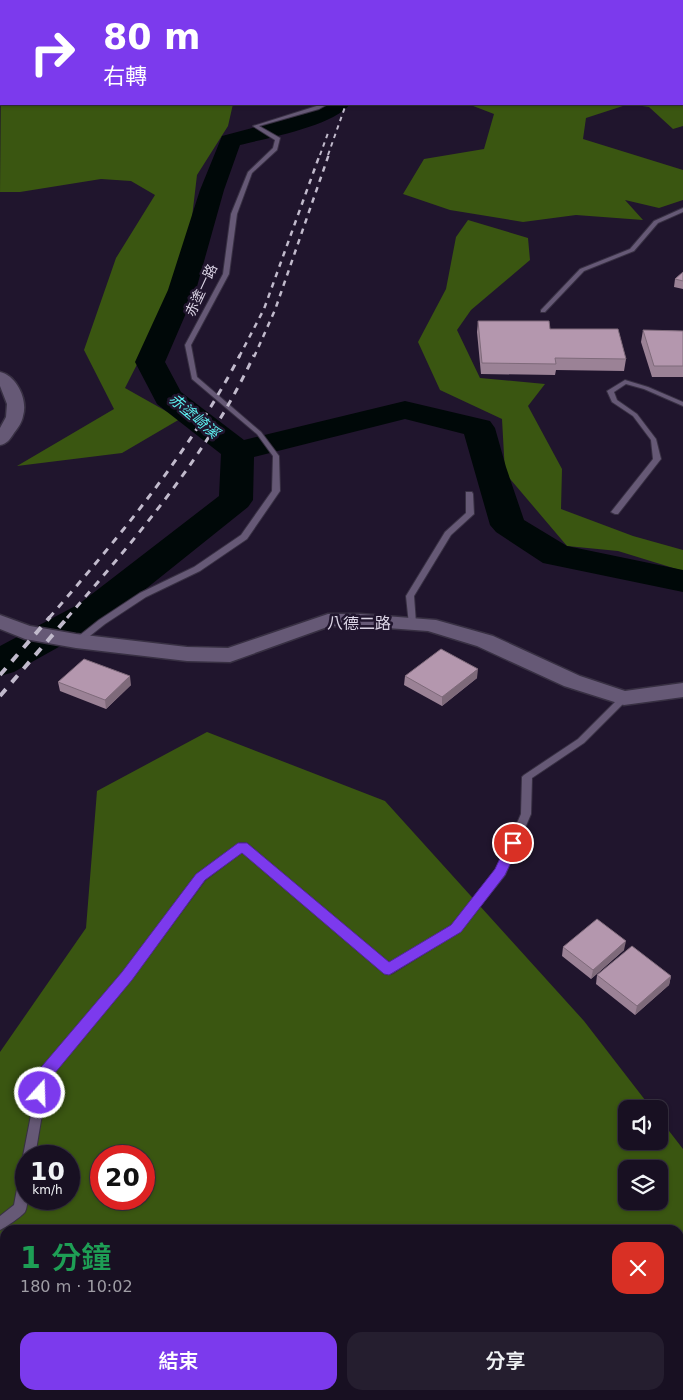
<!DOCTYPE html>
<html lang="zh-TW">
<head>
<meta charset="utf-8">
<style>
	:root { --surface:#181022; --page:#251e2f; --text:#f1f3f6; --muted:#9f9da5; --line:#363040; --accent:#7c3aed }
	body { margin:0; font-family:"DejaVu Sans","Noto Sans TC",sans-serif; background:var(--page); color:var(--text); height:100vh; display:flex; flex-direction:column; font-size:19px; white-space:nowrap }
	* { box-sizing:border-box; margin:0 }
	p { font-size:16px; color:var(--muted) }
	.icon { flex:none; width:28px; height:28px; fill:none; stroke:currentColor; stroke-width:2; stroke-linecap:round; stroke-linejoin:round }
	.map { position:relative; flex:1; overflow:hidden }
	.sheet { position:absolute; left:0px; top:1225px; width:684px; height:175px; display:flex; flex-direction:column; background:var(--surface); border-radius:15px 15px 0 0; box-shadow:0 1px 4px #0004,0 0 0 1px var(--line) }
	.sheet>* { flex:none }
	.banner { position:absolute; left:0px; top:0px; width:684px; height:105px; box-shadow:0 1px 4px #0004,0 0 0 1px var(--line); background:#7c3aed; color:#fff; overflow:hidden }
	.controls { position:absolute; left:618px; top:1100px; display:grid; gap:10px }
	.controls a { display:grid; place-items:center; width:50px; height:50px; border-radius:10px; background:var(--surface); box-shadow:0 1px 4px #0004,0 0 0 1px var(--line); font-size:25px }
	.speed { position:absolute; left:15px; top:1145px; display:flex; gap:10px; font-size:25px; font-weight:700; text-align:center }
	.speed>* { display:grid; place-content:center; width:65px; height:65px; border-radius:50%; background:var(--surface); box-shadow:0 1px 4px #0004,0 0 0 1px var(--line); line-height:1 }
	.speed small { font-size:12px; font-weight:400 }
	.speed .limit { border:8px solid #d22; background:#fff; color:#111 }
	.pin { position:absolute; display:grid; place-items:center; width:42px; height:42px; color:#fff; margin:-21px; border:2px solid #fff; border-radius:50%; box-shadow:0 1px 5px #0007 }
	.me { position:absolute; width:55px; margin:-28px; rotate:20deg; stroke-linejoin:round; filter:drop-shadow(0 0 4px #0008) }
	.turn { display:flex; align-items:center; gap:18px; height:105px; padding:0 20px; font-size:22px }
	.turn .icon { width:65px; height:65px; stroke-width:2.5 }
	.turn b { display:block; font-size:35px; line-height:42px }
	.round { display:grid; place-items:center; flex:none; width:52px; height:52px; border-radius:15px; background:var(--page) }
	.summary { display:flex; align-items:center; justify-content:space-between; height:85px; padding:0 20px }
	h1 { font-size:30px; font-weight:600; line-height:38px; color:#1e9e55 }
	.primary-button { display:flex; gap:10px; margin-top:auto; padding:10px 20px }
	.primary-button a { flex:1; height:58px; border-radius:15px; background:var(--accent); color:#fff; font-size:20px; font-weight:600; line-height:58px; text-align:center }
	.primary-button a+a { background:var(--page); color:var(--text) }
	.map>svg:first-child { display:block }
	.forest { fill:#3a5611; fill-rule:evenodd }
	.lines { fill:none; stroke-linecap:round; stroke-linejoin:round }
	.river { fill:#000808; fill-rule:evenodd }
	.service-casing { stroke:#383043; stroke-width:2 }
	.tertiary-casing { stroke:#383043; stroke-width:3 }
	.service { fill:#665976; fill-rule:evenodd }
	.tertiary { fill:#665976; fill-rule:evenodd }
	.rail-far3 { stroke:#c1bacc; stroke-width:2; stroke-dasharray:4.5 4.5; stroke-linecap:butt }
	.rail-far2 { stroke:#c1bacc; stroke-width:2.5; stroke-dasharray:5.5 5.5; stroke-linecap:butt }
	.rail-far1 { stroke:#c1bacc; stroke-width:3; stroke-dasharray:7 7; stroke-linecap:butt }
	.rail { stroke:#c1bacc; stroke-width:4; stroke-dasharray:9 9; stroke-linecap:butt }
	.wall { fill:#9b8296 }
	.shaded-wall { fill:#7e6a7a }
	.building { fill:#b497ae; stroke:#7e6a7a }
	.route { fill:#7c3aed; stroke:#51269a }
	.labels { text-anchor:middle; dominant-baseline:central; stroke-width:5; stroke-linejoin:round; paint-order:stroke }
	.far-street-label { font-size:14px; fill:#dad3e4; stroke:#20152d }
	.far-water-label { font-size:15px; font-style:italic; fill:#5cefef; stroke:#20152d }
	.street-label { font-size:16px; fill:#dad3e4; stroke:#20152d }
</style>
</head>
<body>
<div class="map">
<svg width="683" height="1400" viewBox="0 0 683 1400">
	<rect width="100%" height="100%" fill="#20152d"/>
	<path class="forest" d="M 683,58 L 683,126 L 673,129 L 649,107 L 629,104 L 586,118 L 583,139 L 683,170 L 683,200 L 659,208 L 625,200 L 643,220 L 576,215 L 523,222 L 450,210 L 403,194 L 424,159 L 484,149 L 494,114 L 468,104 L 682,104 Z
		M 1,76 L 1,104 L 233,104 L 228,126 L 197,175 L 186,268 L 125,388 L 180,419 L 122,453 L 17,466 L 114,409 L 84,350 L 116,258 L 155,195 L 131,181 L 101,179 L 20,192 L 0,192 Z
		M 468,220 L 528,238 L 530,260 L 471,310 L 457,330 L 480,378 L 545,384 L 528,406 L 562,469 L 561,509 L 633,536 L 683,550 L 683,571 L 618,551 L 567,546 L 505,473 L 502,419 L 440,390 L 418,342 L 446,289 L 456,237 Z
		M 207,732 L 385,801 L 584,1021 L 652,1109 L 626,1109 L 626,1141 L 659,1141 L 659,1118 L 683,1149 L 683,1400 L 0,1400 L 0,1052 L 86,928 L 97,791 ZM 26,1156 L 69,1156 L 69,1199 L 26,1199 ZM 101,1156 L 144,1156 L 144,1199 L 101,1199 ZM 626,1169 L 659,1169 L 659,1201 L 626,1201 ZM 5,1230 L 679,1230 L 679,1395 L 5,1395 Z"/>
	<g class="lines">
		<path class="river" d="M 325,104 L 350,104 C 334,126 267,138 240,145 L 224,190 L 196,290 L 165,362 L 181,392 L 244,440 L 405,401 L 490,421 L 495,428 L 506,467 L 524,520 L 567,546 L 683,570 L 683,592 L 543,563 L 496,532 L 490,525 L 464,434 L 405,419 L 254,457 L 253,500 L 248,507 L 107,620 L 14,672 L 0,676 L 0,646 L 79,604 L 219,496 L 221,454 L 157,404 L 135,362 L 168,290 L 200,190 L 222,136 L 308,113 Z"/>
		<g class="service-casing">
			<path id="service" d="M 323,104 L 328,104 L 319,109 L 259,126 L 280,138 L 277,150 L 252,173 L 237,214 L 229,274 L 191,345 L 197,377 L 261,432 L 279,456 L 280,491 L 247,539 L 200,571 L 146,597 L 105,624 L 81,643 L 75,643 L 74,641 L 75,639 L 99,620 L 140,593 L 194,567 L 241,535 L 272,491 L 273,456 L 257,434 L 192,379 L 185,345 L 223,274 L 231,214 L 248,172 L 273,148 L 275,140 L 253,126 Z
				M 683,208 L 683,212 L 658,223 L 634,251 L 584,271 L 545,312 L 541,312 L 541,310 L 580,269 L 630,249 L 654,221 Z
				M 625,380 L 648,387 L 683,402 L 683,406 L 644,389 L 626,384 L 614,392 L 617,400 L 637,414 L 656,439 L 661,459 L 618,514 L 615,514 L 611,512 L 653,459 L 651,440 L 633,416 L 612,402 L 607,391 Z
				M 466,492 L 472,492 L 473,494 L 474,514 L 451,535 L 414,596 L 416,623 L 415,625 L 409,625 L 406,596 L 445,532 L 466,513 Z
				M 624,695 L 628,698 L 627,700 L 584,743 L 532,778 L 531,814 L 505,875 L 460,931 L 393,973 L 389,974 L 385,973 L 243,851 L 205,880 L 131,979 L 48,1079 L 35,1156 L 26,1156 L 26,1160 L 25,1160 L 23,1156 L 39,1074 L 123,973 L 197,874 L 240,843 L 246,843 L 390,964 L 452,925 L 497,870 L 521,814 L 522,777 L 524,775 L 578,739 L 621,696 Z
				M 26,1167 L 26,1199 L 28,1199 C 27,1203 27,1208 25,1212 C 21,1217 6,1227 0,1230 L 0,1216 L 14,1205 L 20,1173 L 22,1169 Z"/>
		</g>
		<g class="tertiary-casing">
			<path id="tertiary" d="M 0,372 C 17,376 28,400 23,416 C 22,422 18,428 14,433 C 10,439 7,444 0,445 L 0,428 L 6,417 L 7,404 L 0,386 Z
				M 328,614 L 360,614 L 436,620 L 493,636 L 580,676 L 625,691 L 683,683 L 683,697 L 624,705 L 564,686 L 477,646 L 428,631 L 360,626 L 330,626 L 230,662 L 187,661 L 76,648 L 25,639 L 0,629 L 0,615 L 30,626 L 76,634 L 187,647 L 228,648 Z"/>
		</g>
		<use href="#service" class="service"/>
		<use href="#tertiary" class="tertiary"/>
		<path class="rail-far3" d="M 320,155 L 328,133
			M 328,155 L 346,104"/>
		<path class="rail-far2" d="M 239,357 L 264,309 L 320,154
			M 254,357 L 275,310 L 329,154"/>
		<path class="rail-far1" d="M 49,618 C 120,536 190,452 240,355
			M 67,618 C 137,537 209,453 254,355"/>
		<path class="rail" d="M 0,675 L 50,617
			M 0,696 L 68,617"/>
	</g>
	<path class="wall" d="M 683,272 L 683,289 L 674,287 L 675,279 Z
		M 478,321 L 626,359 L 624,371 L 556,370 L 555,375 L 481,374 L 477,332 Z
		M 643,330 L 683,331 L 683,377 L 652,377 L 641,342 Z
		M 405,676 L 477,678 L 442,706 L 404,685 Z
		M 58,682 L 131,685 L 106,709 L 60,691 Z
		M 563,947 L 624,950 L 591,979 L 562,956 Z
		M 597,975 L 671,976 L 669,985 L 635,1015 L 596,984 Z"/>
	<path class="shaded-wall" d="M 80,0 L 88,0 L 87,1 L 78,1 Z
		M 100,0 L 107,0 L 106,1 L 98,1 Z
		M 478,669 L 477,678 L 442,706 L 442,697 Z
		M 130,676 L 131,685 L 106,709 L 105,700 Z
		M 626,941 L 624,950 L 591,979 L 593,970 Z
		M 671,976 L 669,985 L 635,1015 L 637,1006 Z"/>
	<path class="building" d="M 56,0 L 80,0 L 78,1 Z
		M 90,0 L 100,0 L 98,1 L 89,1 Z
		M 683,272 L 683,281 L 675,279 Z
		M 478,321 L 549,321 L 550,329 L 618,329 L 626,359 L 555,358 L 556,364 L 482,363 Z
		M 643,330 L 683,331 L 683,366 L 654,366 Z
		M 441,649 L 478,669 L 442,697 L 405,676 Z
		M 84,659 L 130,676 L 105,700 L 58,682 Z
		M 597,919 L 626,941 L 593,970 L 563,947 Z
		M 632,946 L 671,976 L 637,1006 L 597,975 Z"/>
	<path class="route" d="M 513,838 L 518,839 L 520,843 L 505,875 L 461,932 L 389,975 L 384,974 L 242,853 L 205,880 L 132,980 L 50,1079 L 45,1097 L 40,1099 L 35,1097 L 32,1093 L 37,1072 L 122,972 L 196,874 L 238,843 L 247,843 L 389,962 L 451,925 L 495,869 L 509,839 Z"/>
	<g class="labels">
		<g class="far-street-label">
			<text transform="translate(201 290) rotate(-65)">赤塗一路</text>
		</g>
		<g class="far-water-label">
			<text transform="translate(194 416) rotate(40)">赤塗崎溪</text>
		</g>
		<g class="street-label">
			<text x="359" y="623">八德二路</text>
		</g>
	</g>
</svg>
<div class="controls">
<a><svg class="icon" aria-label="sound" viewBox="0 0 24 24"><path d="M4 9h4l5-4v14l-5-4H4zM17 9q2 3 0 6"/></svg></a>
<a><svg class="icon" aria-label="layers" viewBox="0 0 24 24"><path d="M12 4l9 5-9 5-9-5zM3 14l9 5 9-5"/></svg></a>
</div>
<div class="speed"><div>10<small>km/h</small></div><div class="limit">20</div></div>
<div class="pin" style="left:513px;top:843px;background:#d93025"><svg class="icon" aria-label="arrive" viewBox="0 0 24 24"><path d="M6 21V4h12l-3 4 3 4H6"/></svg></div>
<svg class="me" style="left:40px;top:1093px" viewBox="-20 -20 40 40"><circle r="17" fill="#7c3aed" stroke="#fff" stroke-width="3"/><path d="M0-11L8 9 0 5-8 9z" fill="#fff"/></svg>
<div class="banner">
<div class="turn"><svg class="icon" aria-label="right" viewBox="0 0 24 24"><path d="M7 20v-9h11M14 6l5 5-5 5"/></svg><div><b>80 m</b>右轉</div></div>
</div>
<section class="sheet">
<div class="summary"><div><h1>1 分鐘</h1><p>180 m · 10:02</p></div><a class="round" style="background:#d93025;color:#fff"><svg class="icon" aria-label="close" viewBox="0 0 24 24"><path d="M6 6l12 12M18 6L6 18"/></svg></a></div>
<div class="primary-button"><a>結束</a><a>分享</a></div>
</section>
</div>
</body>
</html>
